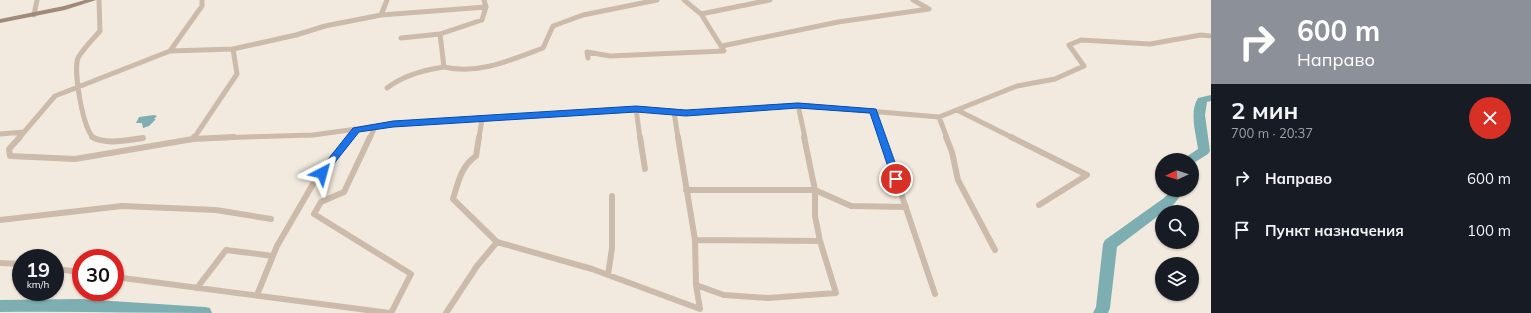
<!DOCTYPE html>
<html lang="ru">
<head>
<meta charset="utf-8">
<style>
	:root { --surface:#171b24; --page:#242831; --text:#f1f3f6; --muted:#9ea1a6 }
	body { margin:0; font-family:Mulish,sans-serif; background:var(--page); color:var(--text); height:100vh; display:flex; flex-direction:column; font-size:15px; white-space:nowrap }
	* { box-sizing:border-box; margin:0 }
	p { font-size:13px; color:var(--muted) }
	.icon { flex:none; width:22px; height:22px; fill:none; stroke:currentColor; stroke-width:2; stroke-linecap:round; stroke-linejoin:round }
	.map { position:relative; flex:1; overflow:hidden }
	.side { display:flex; flex-direction:column; background:var(--surface); width:320px }
	.side>* { flex:none }
	.top-card { background:#8c9099; color:#fff; overflow:hidden }
	.needle { width:26px; rotate:267deg }
	.controls { position:absolute; left:1155px; top:153px; display:grid; gap:8px }
	.controls a { display:grid; place-items:center; width:44px; height:44px; border-radius:50%; background:var(--surface); box-shadow:0 1px 3px #0004; font-size:20px }
	.speed { position:absolute; left:12px; top:249px; display:flex; gap:8px; font-size:20px; font-weight:700; text-align:center }
	.speed>* { display:grid; place-content:center; width:52px; height:52px; border-radius:50%; background:var(--surface); box-shadow:0 1px 3px #0004; line-height:1 }
	.speed small { font-size:10px; font-weight:400 }
	.speed .limit { border:6px solid #d22; background:#fff; color:#111 }
	.pin { position:absolute; display:grid; place-items:center; width:34px; height:34px; color:#fff; margin:-17px; border:2px solid #fff; border-radius:50%; box-shadow:0 1px 4px #0007 }
	.me { position:absolute; width:44px; margin:-22px; rotate:39deg; stroke-linejoin:round; filter:drop-shadow(0 0 3px #0008) }
	.turn { display:flex; align-items:center; gap:14px; height:84px; padding:0 20px; font-size:18px }
	.turn .icon { width:52px; height:52px; stroke-width:2.5 }
	.turn b { display:block; font-size:28px; line-height:34px }
	.round { display:grid; place-items:center; flex:none; width:42px; height:42px; border-radius:21px; background:var(--page) }
	.head { display:flex; align-items:center; justify-content:space-between; height:68px; padding:0 20px }
	h1 { font-size:24px; font-weight:700; line-height:30px }
	ul { padding:0; list-style:none }
	li { display:flex; align-items:center; gap:12px; height:52px; padding:0 20px }
	li div { flex:1 }
	li b { display:block; font-size:15px }
	li em { font-style:normal }
	main { display:flex; flex:1; min-height:0 }
	.map>svg:first-child { display:block }
	.water { fill:#7daeb2 }
	.lines { fill:none; stroke-linecap:round; stroke-linejoin:round }
	.river { fill:#7daeb2; fill-rule:evenodd }
	.minor-far1 { stroke:#cba; stroke-width:5 }
	.minor { stroke:#cba; stroke-width:6 }
	.secondary { fill:#a08a7b; fill-rule:evenodd }
	.route { fill:#1a73e8; stroke:#114b97 }
</style>
</head>
<body>
<main>
<div class="map">
<svg width="1211" height="313" viewBox="0 0 1211 313">
	<rect width="100%" height="100%" fill="#f3eadf"/>
	<path class="water" d="M 154,115 L 157,116 L 154,119 L 156,119 L 149,126 L 143,128 L 142,123 L 136,123 L 139,117 Z"/>
	<g class="lines">
		<path class="river" d="M 1211,95 L 1211,101 L 1207,102 L 1205,115 L 1210,151 L 1208,154 L 1192,164 L 1192,160 L 1184,160 L 1186,157 L 1198,149 C 1196,133 1189,112 1198,98 Z
			M 1172,190 L 1185,190 L 1174,204 L 1117,247 L 1110,308 L 1108,313 L 1093,313 L 1096,307 L 1103,244 L 1105,240 L 1164,198 Z
			M 80,299 L 205,307 L 210,308 L 212,313 C 142,313 71,311 0,312 L 0,300 Z"/>
		<path class="minor-far1" d="M 913,0 L 929,9
			M 701,14 L 770,0
			M 34,15 L 37,0
			M 381,15 L 387,0
			M 440,34 L 444,67 C 478,75 511,60 543,48 L 553,26 L 583,15 L 657,0
			M 401,38 L 440,34 L 482,20 L 486,7 L 484,0
			M 722,46 L 838,22 L 929,9
			M 233,49 L 296,35 L 325,26 L 381,15 L 486,7
			M 170,51 L 233,49 L 237,74 L 194,138
			M 588,58 L 587,52 L 610,56 L 724,51 L 701,14 L 684,0
			M 387,88 C 404,75 423,70 444,67
			M 798,105 L 805,138
			M 636,109 L 640,138
			M 957,110 L 1013,138
			M 873,111 L 882,138
			M 674,112 L 678,138
			M 939,117 L 947,138
			M 0,134 L 24,132
			M 19,138 L 55,96 L 170,51 L 202,6 L 202,0
			M 94,138 C 83,131 73,70 78,58 C 82,50 94,38 100,31 L 99,0
			M 213,138 L 313,135 L 393,124 L 645,109 L 686,113 L 798,105 L 939,117 L 1017,86 L 1055,79 L 1084,66 L 1069,45 L 1081,40 L 1150,44 L 1201,35 L 1211,36
			M 350,138 L 356,130
			M 370,138 L 375,127
			M 479,138 L 482,119"/>
		<path class="minor" d="M 20,137 L 9,149 L 10,156 L 75,159 L 193,139 L 234,137
			M 92,137 C 106,145 128,140 143,138
			M 370,137 L 344,192 L 321,202 L 314,214 L 411,274 L 391,313
			M 479,137 L 476,156 C 461,166 458,183 453,199 L 497,242 L 592,269 L 700,309 L 696,285 L 695,240 L 678,137
			M 640,137 L 645,169
			M 804,137 L 815,190 L 851,206 L 906,207
			M 882,137 L 935,294
			M 946,137 L 952,152 L 958,180 L 995,250
			M 1011,137 L 1087,175 L 1039,205
			M 193,139 L 194,137
			M 686,190 L 815,190 L 815,216 L 820,241 L 836,293 L 768,298 L 724,295 L 696,285
			M 0,220 L 122,206 L 216,210 L 271,219
			M 695,240 L 820,241
			M 0,263 L 21,264
			M 55,269 L 81,272
			M 608,275 L 612,248 L 612,196
			M 115,277 L 390,313
			M 197,288 L 226,250 L 273,256
			M 257,295 L 277,246 L 313,184 L 351,137
			M 446,313 L 477,266 L 497,242"/>
		<path class="secondary" d="M 85,0 L 96,0 L 65,10 L 0,23 L 0,19 L 64,6 Z"/>
	</g>
	<path class="route" d="M 798,103 L 876,109 L 901,179 L 900,182 L 896,183 L 892,179 L 870,113 L 798,108 L 686,116 L 636,112 L 393,127 L 359,132 L 325,175 L 322,176 L 317,173 L 353,128 L 393,121 L 636,106 L 686,110 Z"/>
</svg>
<div class="controls">
<a><svg class="needle" viewBox="-14 -14 28 28"><path d="M0-13l5 13h-10z" fill="#e53935"/><path d="M0 13l5-13h-10z" fill="#9ea1a6"/></svg></a>
<a><svg class="icon" aria-label="search" viewBox="0 0 24 24"><circle cx="10" cy="10" r="6"/><path d="M15 15l6 6"/></svg></a>
<a><svg class="icon" aria-label="layers" viewBox="0 0 24 24"><path d="M12 4l9 5-9 5-9-5zM3 14l9 5 9-5"/></svg></a>
</div>
<div class="speed"><div>19<small>km/h</small></div><div class="limit">30</div></div>
<div class="pin" style="left:896px;top:179px;background:#d93025"><svg class="icon" aria-label="arrive" viewBox="0 0 24 24"><path d="M6 21V4h12l-3 4 3 4H6"/></svg></div>
<svg class="me" style="left:322px;top:173px" viewBox="-20 -20 40 40"><path d="M0-17L14 15 0 8-14 15z" fill="#1a73e8" stroke="#fff" stroke-width="4"/></svg>
</div>
<section class="side">
<div class="top-card">
<div class="turn"><svg class="icon" aria-label="right" viewBox="0 0 24 24"><path d="M7 20v-9h11M14 6l5 5-5 5"/></svg><div><b>600 m</b>Направо</div></div>
</div>
<div class="head"><div><h1>2 мин</h1><p>700 m · 20:37</p></div><a class="round" style="background:#d93025;color:#fff"><svg class="icon" aria-label="close" viewBox="0 0 24 24"><path d="M6 6l12 12M18 6L6 18"/></svg></a></div>
<ul>
<li><svg class="icon" aria-label="right" viewBox="0 0 24 24"><path d="M7 20v-9h11M14 6l5 5-5 5"/></svg><div><b>Направо</b></div><em>600 m</em></li>
<li><svg class="icon" aria-label="arrive" viewBox="0 0 24 24"><path d="M6 21V4h12l-3 4 3 4H6"/></svg><div><b>Пункт назначения</b></div><em>100 m</em></li>
</ul>
</section>
</main>
</body>
</html>
